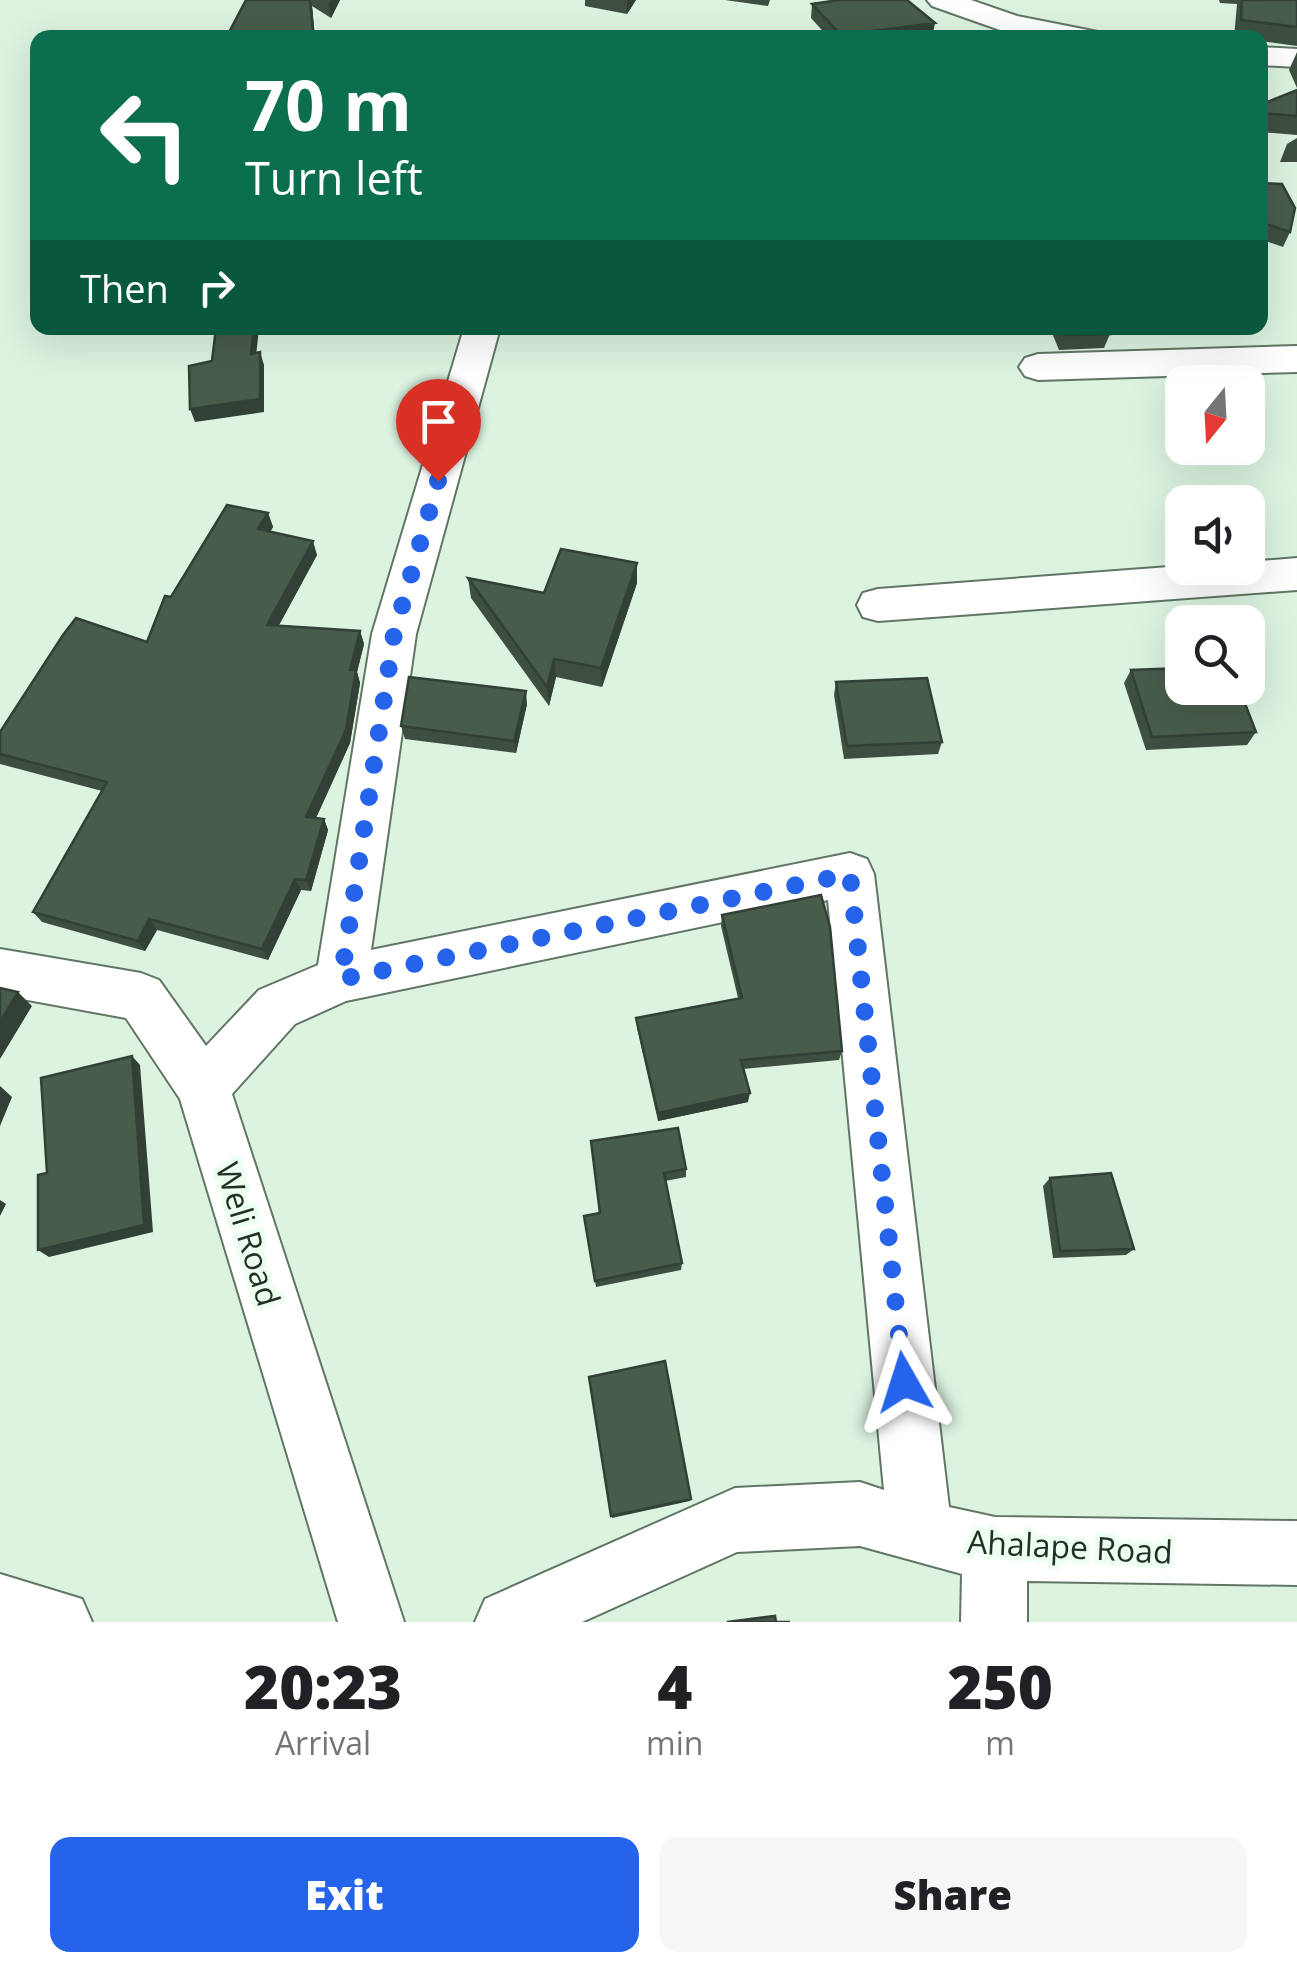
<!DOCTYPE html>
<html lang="en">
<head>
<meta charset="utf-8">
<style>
	:root { --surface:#fff; --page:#f6f6f6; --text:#202124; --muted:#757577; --accent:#2563eb }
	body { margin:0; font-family:"Open Sans",sans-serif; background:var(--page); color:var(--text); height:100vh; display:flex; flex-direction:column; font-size:38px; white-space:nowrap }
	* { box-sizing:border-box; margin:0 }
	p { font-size:32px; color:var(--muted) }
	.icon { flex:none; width:55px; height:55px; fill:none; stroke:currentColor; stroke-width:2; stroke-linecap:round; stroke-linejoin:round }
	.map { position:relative; height:1622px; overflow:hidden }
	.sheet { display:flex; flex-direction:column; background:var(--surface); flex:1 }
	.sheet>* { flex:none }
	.guide { position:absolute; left:30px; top:30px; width:1238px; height:305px; border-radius:20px; box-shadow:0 10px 40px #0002; background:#0b6e4f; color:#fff; overflow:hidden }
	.needle { width:65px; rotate:198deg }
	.controls { position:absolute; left:1165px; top:365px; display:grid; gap:20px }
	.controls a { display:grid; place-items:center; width:100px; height:100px; border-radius:20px; background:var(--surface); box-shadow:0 10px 40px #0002; font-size:50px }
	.pin { position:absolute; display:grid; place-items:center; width:85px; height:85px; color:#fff; margin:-102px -42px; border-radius:50% 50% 50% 0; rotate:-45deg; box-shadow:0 0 10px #0007 }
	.pin .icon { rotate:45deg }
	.me { position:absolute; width:110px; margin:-55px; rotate:354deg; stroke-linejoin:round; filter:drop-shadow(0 0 8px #0008) }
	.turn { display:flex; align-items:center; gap:35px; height:210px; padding:0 50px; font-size:45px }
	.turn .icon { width:130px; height:130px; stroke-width:2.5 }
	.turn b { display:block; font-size:70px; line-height:85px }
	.then { display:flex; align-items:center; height:95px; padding:0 50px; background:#0003; gap:20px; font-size:38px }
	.eta { display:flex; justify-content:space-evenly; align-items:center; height:170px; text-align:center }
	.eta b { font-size:60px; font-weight:800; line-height:70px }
	.button { display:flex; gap:20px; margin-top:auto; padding:20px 50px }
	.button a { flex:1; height:115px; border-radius:20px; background:var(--accent); color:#fff; font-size:40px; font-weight:800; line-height:115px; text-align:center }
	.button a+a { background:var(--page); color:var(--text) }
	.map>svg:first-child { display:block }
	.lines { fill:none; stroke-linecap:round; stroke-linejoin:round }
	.minor-casing { stroke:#617665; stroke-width:4 }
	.minor { fill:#fff; fill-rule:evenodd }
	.wall { fill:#3e4f41 }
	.shaded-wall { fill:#324035 }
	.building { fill:#485c4c; stroke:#324035; stroke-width:2.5 }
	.route { stroke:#2563eb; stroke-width:18; stroke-dasharray:0 32.4 }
	.labels { text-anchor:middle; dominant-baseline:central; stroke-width:10; stroke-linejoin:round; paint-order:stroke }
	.near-street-label { font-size:32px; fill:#252e27; stroke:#ecfff0 }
</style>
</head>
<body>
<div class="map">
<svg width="1297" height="1622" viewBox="0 0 1297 1622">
	<rect width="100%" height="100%" fill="#dcf3e0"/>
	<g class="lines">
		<g class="minor-casing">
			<path id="minor" d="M 927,0 L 971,0 L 1017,16 L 1098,32 L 1102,38 L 1035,38 L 1000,30 L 932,6 Z
				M 1260,47 L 1297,49 L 1297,67 L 1260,65 Z
				M 464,328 L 500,328 L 416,634 L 371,950 L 850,853 L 867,859 L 874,874 L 949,1507 L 995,1517 L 1297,1521 L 1297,1585 L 1027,1581 L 1027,1622 L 961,1622 L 962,1574 L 860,1546 L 737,1552 L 582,1622 L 475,1622 L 485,1599 L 735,1488 L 860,1482 L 884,1490 L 828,900 L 346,1001 L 295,1024 L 232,1094 L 404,1622 L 338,1622 L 180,1099 L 126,1018 L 0,995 L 0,949 L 141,973 L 159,980 L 206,1046 L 259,990 L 318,965 L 372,634 Z
				M 1297,346 L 1297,372 L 1038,380 L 1025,376 L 1019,367 L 1025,358 L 1038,354 Z
				M 1297,558 L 1297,590 L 878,621 L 863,617 L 857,605 L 863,593 L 878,589 L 1182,566 L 1248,568 L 1248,562 Z
				M 0,1574 L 82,1599 L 92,1622 L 0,1622 Z"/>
		</g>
		<use href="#minor" class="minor"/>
	</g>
	<path class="wall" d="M 246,0 L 340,0 L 331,18 L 312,6 L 315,38 L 226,38 Z
		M 585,0 L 636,0 L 627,14 L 585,6 Z
		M 725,0 L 770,0 L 768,6 Z
		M 1219,0 L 1297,0 L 1297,46 L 1260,41 L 1260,38 L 1234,38 L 1237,4 L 1220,3 Z
		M 812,4 L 932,38 L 829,38 L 811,18 Z
		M 1297,52 L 1297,88 L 1289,70 Z
		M 1297,90 L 1297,135 L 1260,132 L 1260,105 Z
		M 1297,138 L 1297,162 L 1280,162 L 1287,144 Z
		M 1260,183 L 1290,232 L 1283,247 L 1260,239 Z
		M 700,328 L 723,328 L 721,331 Z
		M 1050,328 L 1107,328 L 1110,334 L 1104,348 L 1059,350 Z
		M 268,513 L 273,527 L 270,532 L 317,555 L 279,625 L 360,631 L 364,644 L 357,672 L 360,683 L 350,743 L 316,818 L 324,819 L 328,830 L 311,891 L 301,890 L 268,960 L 157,930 L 145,951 L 42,922 L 33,912 L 102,791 L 0,764 L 0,732 L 147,642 L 171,597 Z
		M 637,563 L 637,583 L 602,687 L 556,677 L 549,706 L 471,598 L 468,578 L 544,593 Z
		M 1131,670 L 1256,732 L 1247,745 L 1146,750 L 1124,683 Z
		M 836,682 L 942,742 L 938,754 L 844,759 L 834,695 Z
		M 527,704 L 516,753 L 405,739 L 401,726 Z
		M 722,915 L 842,1051 L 839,1060 L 743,1069 L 748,1102 L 658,1121 L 637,1028 L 636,1018 L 738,998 L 721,926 Z
		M 591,1141 L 686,1169 L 686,1177 L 665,1181 L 682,1263 L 681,1270 L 596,1287 L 584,1216 L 600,1213 Z
		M 1050,1178 L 1134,1249 L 1126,1255 L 1053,1258 L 1043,1186 Z
		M 589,1377 L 691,1499 L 690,1501 L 612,1518 Z"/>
	<path class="shaded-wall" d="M 310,0 L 312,6 L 315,38 L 313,32 Z
		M 331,0 L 340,0 L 331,18 L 329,4 Z
		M 627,0 L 636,0 L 627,14 Z
		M 935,23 L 932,38 L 841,38 L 841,35 Z
		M 254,328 L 259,328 L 255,366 L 251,354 Z
		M 260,352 L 264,365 L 264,412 L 195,422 L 190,409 Z
		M 268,513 L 273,527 L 263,543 L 258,529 Z
		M 313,541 L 317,555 L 272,638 L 267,625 Z
		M 637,563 L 637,583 L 602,687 L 601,668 Z
		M 360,631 L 364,644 L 357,672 L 360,683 L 350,743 L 311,829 L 306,817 L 350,670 Z
		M 554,659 L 556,677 L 549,706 L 547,687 Z
		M 526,691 L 527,704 L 516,753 L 514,741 Z
		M 324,819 L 328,830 L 311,891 L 306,880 Z
		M 295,879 L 301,890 L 268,960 L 262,949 Z
		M 149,919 L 157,930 L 145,951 L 138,941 Z
		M 18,992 L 32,1006 L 0,1059 L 0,1022 Z
		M 132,1056 L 140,1065 L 153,1232 L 49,1257 L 38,1250 Z
		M 0,1086 L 12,1097 L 0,1126 Z
		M 750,1093 L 748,1102 L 658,1121 L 658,1113 Z
		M 0,1200 L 6,1204 L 0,1216 Z"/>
	<path class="building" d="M 246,0 L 310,0 L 313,32 L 251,38 L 226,38 Z
		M 839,0 L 907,0 L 935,23 L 841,35 L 812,4 Z
		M 1242,0 L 1297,0 L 1297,27 L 1241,20 Z
		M 1297,90 L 1297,116 L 1260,113 L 1260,105 Z
		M 1260,183 L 1282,184 L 1295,208 L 1290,232 L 1260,222 Z
		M 216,328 L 254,328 L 251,354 L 260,352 L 260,399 L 190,409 L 189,366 L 212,361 Z
		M 1061,328 L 1107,328 L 1110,334 L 1064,335 Z
		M 227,505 L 268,513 L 258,529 L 313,541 L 267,625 L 360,631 L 350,670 L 356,670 L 346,730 L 306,817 L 324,819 L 306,880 L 295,879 L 262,949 L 149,919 L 138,941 L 33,912 L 107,782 L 0,754 L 0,732 L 63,635 L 76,618 L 147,642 L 165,596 L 171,597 Z
		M 561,549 L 637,563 L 601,668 L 554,659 L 547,687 L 468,578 L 544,593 Z
		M 1182,668 L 1182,688 L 1239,688 L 1256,732 L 1152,737 L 1131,670 Z
		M 409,677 L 526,691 L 514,741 L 401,726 Z
		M 927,678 L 942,742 L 847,746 L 836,682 Z
		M 821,895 L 830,927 L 842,1051 L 741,1060 L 750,1093 L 658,1113 L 636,1018 L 742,998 L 722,915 Z
		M 0,988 L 18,992 L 0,1022 Z
		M 132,1056 L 144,1225 L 38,1250 L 38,1175 L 47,1173 L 41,1078 Z
		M 678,1128 L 686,1169 L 664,1173 L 682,1263 L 595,1281 L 584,1216 L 600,1213 L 591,1141 Z
		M 1111,1173 L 1134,1249 L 1060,1251 L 1050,1178 Z
		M 665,1361 L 691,1499 L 611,1516 L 589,1377 Z
		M 775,1616 L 776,1622 L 790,1622 L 727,1622 Z"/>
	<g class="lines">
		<path class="route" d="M 438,481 L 394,634 L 341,979 L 850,874 L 904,1382"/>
	</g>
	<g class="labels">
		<g class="near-street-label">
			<text transform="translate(249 1234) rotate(73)">Weli Road</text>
			<text transform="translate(1070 1546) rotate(3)">Ahalape Road</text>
		</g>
	</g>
</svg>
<div class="controls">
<a><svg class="needle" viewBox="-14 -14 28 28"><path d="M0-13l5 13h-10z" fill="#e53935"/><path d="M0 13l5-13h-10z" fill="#757577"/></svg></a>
<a><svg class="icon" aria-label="sound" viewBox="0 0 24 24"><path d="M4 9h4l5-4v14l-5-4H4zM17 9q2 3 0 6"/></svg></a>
<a><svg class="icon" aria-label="search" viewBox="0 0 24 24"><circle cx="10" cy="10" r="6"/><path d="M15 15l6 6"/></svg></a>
</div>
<div class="pin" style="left:438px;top:481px;background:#d93025"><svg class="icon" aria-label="arrive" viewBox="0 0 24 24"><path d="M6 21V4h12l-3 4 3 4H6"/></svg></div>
<svg class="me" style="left:904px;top:1382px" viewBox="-20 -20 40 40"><path d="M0-17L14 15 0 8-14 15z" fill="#2563eb" stroke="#fff" stroke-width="4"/></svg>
<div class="guide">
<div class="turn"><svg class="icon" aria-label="left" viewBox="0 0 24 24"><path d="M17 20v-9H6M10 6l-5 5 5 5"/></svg><div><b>70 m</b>Turn left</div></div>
<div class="then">Then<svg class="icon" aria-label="right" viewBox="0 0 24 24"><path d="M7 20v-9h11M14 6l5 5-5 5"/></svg></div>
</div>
</div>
<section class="sheet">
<div class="eta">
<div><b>20:23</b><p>Arrival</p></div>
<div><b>4</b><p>min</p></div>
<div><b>250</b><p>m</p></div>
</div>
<div class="button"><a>Exit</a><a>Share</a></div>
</section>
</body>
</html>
